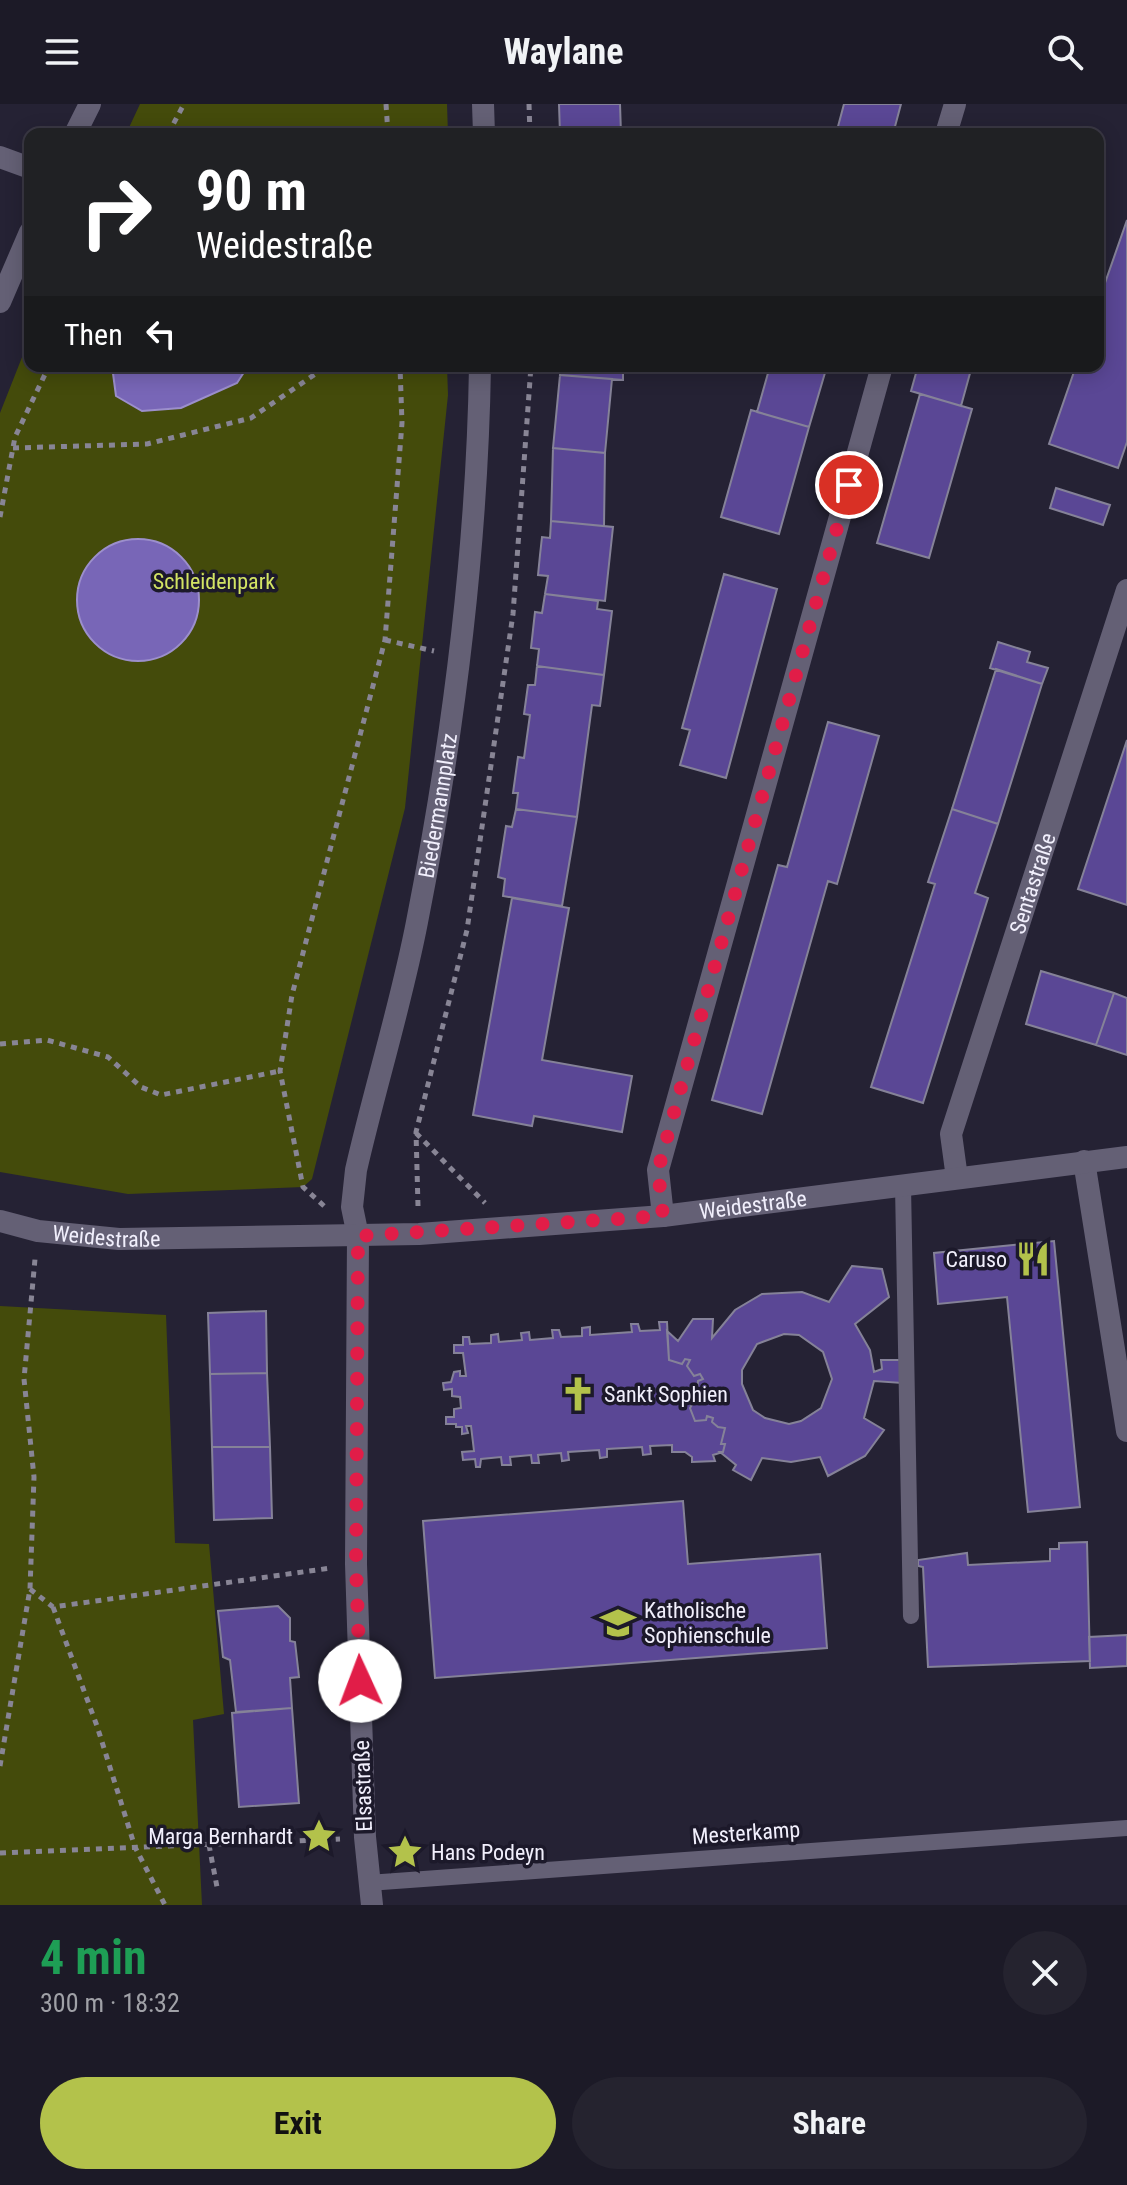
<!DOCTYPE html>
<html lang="en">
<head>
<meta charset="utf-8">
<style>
	:root { --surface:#1c1a27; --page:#25232f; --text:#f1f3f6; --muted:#a0a1a7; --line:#3a3844; --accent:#b3c24b }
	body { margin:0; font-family:"Roboto Condensed",sans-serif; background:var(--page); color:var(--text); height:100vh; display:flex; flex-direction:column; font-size:30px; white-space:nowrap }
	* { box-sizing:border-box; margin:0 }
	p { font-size:26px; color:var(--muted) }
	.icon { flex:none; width:44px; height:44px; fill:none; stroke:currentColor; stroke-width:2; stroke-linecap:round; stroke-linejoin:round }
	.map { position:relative; height:1801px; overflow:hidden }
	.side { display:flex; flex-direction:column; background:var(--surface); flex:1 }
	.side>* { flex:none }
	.hud { position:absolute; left:24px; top:24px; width:1080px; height:244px; border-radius:16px; box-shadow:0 4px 20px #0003,0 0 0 2px var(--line); background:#202124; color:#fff; overflow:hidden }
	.pin { position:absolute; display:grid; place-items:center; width:68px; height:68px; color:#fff; margin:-34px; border:4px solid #fff; border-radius:50%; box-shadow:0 2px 8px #0007 }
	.me { position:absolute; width:88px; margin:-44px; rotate:358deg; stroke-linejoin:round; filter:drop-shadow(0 0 6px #0008) }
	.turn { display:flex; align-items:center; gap:28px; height:168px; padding:0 40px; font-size:36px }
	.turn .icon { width:104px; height:104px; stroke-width:2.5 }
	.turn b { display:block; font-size:56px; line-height:68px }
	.then { display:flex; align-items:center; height:76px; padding:0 40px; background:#0003; gap:16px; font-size:30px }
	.round { display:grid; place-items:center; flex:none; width:84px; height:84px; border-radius:42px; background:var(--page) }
	.head { display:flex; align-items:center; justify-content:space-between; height:136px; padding:0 40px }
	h1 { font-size:48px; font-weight:700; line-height:60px; color:#1e9e55 }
	.action { display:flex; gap:16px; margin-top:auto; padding:16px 40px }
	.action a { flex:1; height:92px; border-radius:48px; background:var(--accent); color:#111; font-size:32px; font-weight:700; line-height:92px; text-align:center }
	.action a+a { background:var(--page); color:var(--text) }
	header { display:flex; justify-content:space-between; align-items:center; height:104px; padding:0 40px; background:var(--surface); font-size:36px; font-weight:700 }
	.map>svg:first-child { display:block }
	.green { fill:#444b0b }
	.water { fill:#7866b7; stroke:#9c8fcc; stroke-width:2 }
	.building { fill:#5a4795; stroke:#858298; stroke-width:2; fill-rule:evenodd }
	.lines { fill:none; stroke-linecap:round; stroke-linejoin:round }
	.path { stroke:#888595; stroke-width:5; stroke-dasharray:6 6; stroke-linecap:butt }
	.service { stroke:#646075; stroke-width:16 }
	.minor { stroke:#646075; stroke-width:22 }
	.tertiary { stroke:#646075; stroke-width:22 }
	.secondary { stroke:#646075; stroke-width:22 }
	.route { stroke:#e11d48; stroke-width:14; stroke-dasharray:0 25.2 }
	.labels { text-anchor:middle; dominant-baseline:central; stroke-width:7; stroke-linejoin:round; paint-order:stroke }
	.park-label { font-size:22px; fill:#d3e464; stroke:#1c192a }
	.street-label { font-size:22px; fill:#f1effc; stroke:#1c192a }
	.poi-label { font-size:22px; fill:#f1effc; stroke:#1c192a; text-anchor:start }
</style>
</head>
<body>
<header><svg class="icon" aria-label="menu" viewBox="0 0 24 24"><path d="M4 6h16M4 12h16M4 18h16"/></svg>Waylane<svg class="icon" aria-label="search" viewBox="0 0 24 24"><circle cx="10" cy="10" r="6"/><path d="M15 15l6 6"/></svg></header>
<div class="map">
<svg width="1127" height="1801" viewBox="0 0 1127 1801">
	<rect width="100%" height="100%" fill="#252234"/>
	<path class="green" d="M 140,0 L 447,0 L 448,30 L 126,30 Z
		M 30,233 L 30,262 L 447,262 L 448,291 L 405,704 L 312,1075 L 303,1083 L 128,1090 L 0,1068 L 0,309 Z
		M 0,1202 L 166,1211 L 175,1439 L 209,1440 L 224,1610 L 193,1616 L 202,1801 L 0,1801 Z"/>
	<path class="water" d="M 112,262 L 248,262 L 237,279 L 181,304 L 142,307 L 116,292 Z
		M77 496a61 61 0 1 1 122 0a61 61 0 1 1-122 0Z"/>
	<path class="building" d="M 559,0 L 620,0 L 621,30 L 560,30 Z
		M 844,0 L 901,0 L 893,30 L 836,30 Z
		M 1127,116 L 1127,338 L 1118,364 L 1049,340 L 1076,262 L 1098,262 L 1098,199 Z
		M 561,262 L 623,262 L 623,276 L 560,271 Z
		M 770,262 L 827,262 L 809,323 L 757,308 Z
		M 918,262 L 972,262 L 961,302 L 911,287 Z
		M 560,271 L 612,275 L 605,349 L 553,344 Z
		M 920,290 L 972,305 L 929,454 L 877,439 Z
		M 751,306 L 809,323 L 779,430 L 721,413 Z
		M 553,344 L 605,349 L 604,422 L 551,417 Z
		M 1056,384 L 1110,401 L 1103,421 L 1050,404 Z
		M 551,417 L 613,423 L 605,497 L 545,490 L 548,472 L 538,471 L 540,451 L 542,433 L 550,434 Z
		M 724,470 L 777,485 L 726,674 L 680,661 L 690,626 L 682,624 Z
		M 545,490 L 598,497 L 597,505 L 612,507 L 604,571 L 537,562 L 539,545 L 531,544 L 535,508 L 542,509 Z
		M 998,538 L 1030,548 L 1027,558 L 1048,564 L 1042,580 L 990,564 Z
		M 537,562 L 604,571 L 600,602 L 592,601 L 577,713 L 516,705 L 518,689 L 513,689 L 518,653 L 524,654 L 530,611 L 524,610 L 528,581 L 535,581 Z
		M 996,565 L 1042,580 L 998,720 L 952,705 Z
		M 828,618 L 879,632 L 837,780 L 828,777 L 762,1010 L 712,996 L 778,761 L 787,763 Z
		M 1127,636 L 1127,801 L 1078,785 Z
		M 516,705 L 577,713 L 562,802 L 503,792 L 505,775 L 498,773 L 506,722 L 512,723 Z
		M 952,705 L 998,720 L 975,789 L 988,794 L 923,999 L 871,983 L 935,780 L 928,778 Z
		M 512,794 L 569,804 L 542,956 L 632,972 L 622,1028 L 534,1012 L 532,1022 L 473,1011 Z
		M 1041,867 L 1114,889 L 1096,941 L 1026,920 Z
		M 1114,889 L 1127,894 L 1127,951 L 1096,941 Z
		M 1054,1137 L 1080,1403 L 1028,1408 L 1007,1193 L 938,1200 L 934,1149 Z
		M 852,1162 L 882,1165 L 889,1193 L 855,1220 L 870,1246 L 874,1268 L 882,1265 L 881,1256 L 901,1256 L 902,1279 L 874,1277 L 864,1314 L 884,1326 L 865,1352 L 828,1372 L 820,1353 L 791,1358 L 762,1354 L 751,1376 L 733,1366 L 736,1361 L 720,1348 L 723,1348 L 725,1340 L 721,1340 L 725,1324 L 718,1323 L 712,1318 L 713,1314 L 707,1312 L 706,1316 L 695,1317 L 690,1304 L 696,1294 L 703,1295 L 703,1289 L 697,1288 L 698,1277 L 703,1275 L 700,1270 L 694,1272 L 687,1262 L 690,1256 L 685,1255 L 682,1260 L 669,1256 L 667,1227 L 678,1237 L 693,1215 L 713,1215 L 712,1234 L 735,1206 L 762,1190 L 802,1188 L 829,1198 ZM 784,1230 L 799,1231 L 823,1248 L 832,1275 L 821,1304 L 801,1317 L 789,1320 L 765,1314 L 753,1306 L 742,1280 L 742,1266 L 757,1240 Z
		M 266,1207 L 267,1269 L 210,1270 L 208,1209 Z
		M 659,1218 L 667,1218 L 669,1256 L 682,1260 L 685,1255 L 690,1256 L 687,1262 L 694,1272 L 700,1270 L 703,1275 L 698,1277 L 697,1288 L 703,1289 L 703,1295 L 696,1294 L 690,1304 L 695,1317 L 706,1316 L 707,1312 L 713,1314 L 712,1318 L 718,1323 L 725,1324 L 721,1340 L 725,1340 L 723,1348 L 713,1351 L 715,1357 L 692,1358 L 692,1353 L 685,1348 L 672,1348 L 672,1341 L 650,1342 L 651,1350 L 643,1351 L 642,1343 L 607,1345 L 607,1353 L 600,1354 L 599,1346 L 568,1348 L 569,1356 L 562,1357 L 561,1349 L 538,1351 L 539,1359 L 532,1359 L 531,1351 L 510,1353 L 511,1361 L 502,1361 L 501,1353 L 481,1355 L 480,1363 L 476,1363 L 475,1355 L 463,1356 L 462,1348 L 474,1347 L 471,1322 L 466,1322 L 468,1329 L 462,1330 L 462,1323 L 456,1323 L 456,1320 L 446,1320 L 446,1313 L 454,1313 L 454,1305 L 461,1304 L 460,1293 L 452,1292 L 452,1285 L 444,1286 L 443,1279 L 451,1278 L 454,1268 L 460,1267 L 460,1272 L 466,1272 L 463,1249 L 454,1249 L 454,1241 L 463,1241 L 463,1233 L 469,1233 L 470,1240 L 491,1239 L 491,1231 L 498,1230 L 499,1238 L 522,1236 L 521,1229 L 529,1228 L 530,1236 L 553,1234 L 552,1226 L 559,1226 L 561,1233 L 582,1232 L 582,1224 L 590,1223 L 590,1231 L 632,1228 L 631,1220 L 638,1220 L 640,1227 L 660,1226 Z
		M 267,1269 L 270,1343 L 212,1343 L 210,1270 Z
		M 212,1343 L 270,1343 L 272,1414 L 214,1416 Z
		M 683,1397 L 688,1460 L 820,1450 L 827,1544 L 435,1574 L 423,1417 Z
		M 1087,1438 L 1090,1557 L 928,1563 L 923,1463 L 918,1462 L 918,1456 L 967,1449 L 968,1461 L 1050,1457 L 1050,1445 L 1059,1445 L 1059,1439 Z
		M 278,1502 L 290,1514 L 290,1537 L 295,1538 L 299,1573 L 290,1574 L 292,1604 L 236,1608 L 230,1556 L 223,1553 L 218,1507 Z
		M 1127,1531 L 1127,1562 L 1090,1564 L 1089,1533 Z
		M 292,1604 L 299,1699 L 239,1703 L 232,1609 Z"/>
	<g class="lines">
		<path class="path" d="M 386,0 L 388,30
			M 529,0 L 530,30
			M 168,30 L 184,0
			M 13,344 L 147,340 L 251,314 L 327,262
			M 0,413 L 15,333 L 49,262
			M 385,536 L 434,547
			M 0,940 L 47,936 L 108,953 L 141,983 L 161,991 L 280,967
			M 416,1029 L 485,1099
			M 324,1102 L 303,1083 L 280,967 L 292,891 L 385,536 L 402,319 L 400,262
			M 418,1102 L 416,1028 L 467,826 L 513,510 L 531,262
			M 30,1485 L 53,1503 L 331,1464
			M 53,1503 L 97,1622 L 135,1743 L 165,1801
			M 0,1662 L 30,1485 L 34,1373 L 24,1275 L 35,1155
			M 209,1741 L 217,1783
			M 0,1749 L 340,1735"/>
		<path class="service" d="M 903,1082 L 911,1512
			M 368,1779 L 1127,1724"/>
		<g class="minor">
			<path d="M 483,0 L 484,30"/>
			<path d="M 946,30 L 955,0"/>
			<path d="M 0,53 L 30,64"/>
			<path d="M 1084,1057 L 1127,1327"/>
			<path id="s1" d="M 957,1074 L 951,1030 L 1127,486"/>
			<path d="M 663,1112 L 658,1066 L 882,262"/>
			<path id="s2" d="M 372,1801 L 365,1733 L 356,1460 L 358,1132 L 352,1103 L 356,1066 C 375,983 401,901 417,818 C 453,635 477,448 480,262"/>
		</g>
		<path class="tertiary" id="s3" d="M 0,1117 L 38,1127 L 119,1135 L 419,1130 L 663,1112 L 1127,1053"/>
		<path class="secondary" d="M 75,30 L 90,0
			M 0,198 L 30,128"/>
	</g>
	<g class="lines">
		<path class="route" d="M 360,1577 L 356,1460 L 358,1132 L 663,1112 L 658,1066 L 849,381"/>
	</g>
	<defs>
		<g id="restaurant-bare" transform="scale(2.76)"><path d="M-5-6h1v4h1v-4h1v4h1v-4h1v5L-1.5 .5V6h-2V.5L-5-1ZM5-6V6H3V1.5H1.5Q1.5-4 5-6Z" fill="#b3c24b" stroke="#1c192a" stroke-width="2.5" paint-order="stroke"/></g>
		<g id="church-bare" transform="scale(2.76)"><path d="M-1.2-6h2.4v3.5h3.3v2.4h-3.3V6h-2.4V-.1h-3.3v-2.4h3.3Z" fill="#b3c24b" stroke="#1c192a" stroke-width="2.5" paint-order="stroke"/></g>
		<g id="school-bare" transform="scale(2.76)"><path d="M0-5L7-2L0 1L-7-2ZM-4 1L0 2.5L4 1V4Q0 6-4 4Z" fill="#b3c24b" stroke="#1c192a" stroke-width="2.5" paint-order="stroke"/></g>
		<g id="sight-bare" transform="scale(2.76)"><path d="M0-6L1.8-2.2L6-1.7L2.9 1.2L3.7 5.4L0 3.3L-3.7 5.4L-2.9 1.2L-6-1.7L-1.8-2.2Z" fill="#b3c24b" stroke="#1c192a" stroke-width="2.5" paint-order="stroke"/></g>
	</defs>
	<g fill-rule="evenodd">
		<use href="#restaurant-bare" x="1033" y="1155"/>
		<use href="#church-bare" x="578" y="1290"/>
		<use href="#school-bare" x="618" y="1519"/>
		<use href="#sight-bare" x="319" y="1732"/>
		<use href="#sight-bare" x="405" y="1748"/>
	</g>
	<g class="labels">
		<g class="park-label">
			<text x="214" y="477">Schleidenpark</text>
		</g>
		<g class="street-label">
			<text stroke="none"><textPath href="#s2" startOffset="1110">Biedermannplatz</textPath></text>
			<text stroke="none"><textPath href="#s1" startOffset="308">Sentastraße</textPath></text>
			<text stroke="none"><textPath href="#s3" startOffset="756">Weidestraße</textPath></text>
			<text stroke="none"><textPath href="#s3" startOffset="108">Weidestraße</textPath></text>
			<text transform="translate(363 1682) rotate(-92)">Elsastraße</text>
			<text transform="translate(746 1729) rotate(-4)">Mesterkamp</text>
		</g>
		<g class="poi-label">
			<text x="1007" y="1155" text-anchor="end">Caruso</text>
			<text x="604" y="1290">Sankt Sophien</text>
			<text x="644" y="1506">Katholische<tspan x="644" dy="25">Sophienschule</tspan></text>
			<text x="293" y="1732" text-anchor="end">Marga Bernhardt</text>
			<text x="431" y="1748">Hans Podeyn</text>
		</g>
	</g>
</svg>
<div class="pin" style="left:849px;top:381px;background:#d93025"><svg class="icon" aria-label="arrive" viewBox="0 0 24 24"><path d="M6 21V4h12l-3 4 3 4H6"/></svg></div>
<svg class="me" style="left:360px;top:1577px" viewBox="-20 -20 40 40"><circle r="19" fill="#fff"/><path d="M0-13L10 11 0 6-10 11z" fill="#e11d48"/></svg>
<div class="hud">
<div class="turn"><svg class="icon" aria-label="right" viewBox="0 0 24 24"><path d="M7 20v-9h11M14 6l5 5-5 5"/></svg><div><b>90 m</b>Weidestraße</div></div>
<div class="then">Then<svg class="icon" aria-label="left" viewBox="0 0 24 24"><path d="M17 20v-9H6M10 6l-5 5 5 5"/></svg></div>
</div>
</div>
<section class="side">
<div class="head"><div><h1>4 min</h1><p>300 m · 18:32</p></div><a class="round"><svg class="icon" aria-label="close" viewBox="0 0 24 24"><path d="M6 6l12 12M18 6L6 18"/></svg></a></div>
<div class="action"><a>Exit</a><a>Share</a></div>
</section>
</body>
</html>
